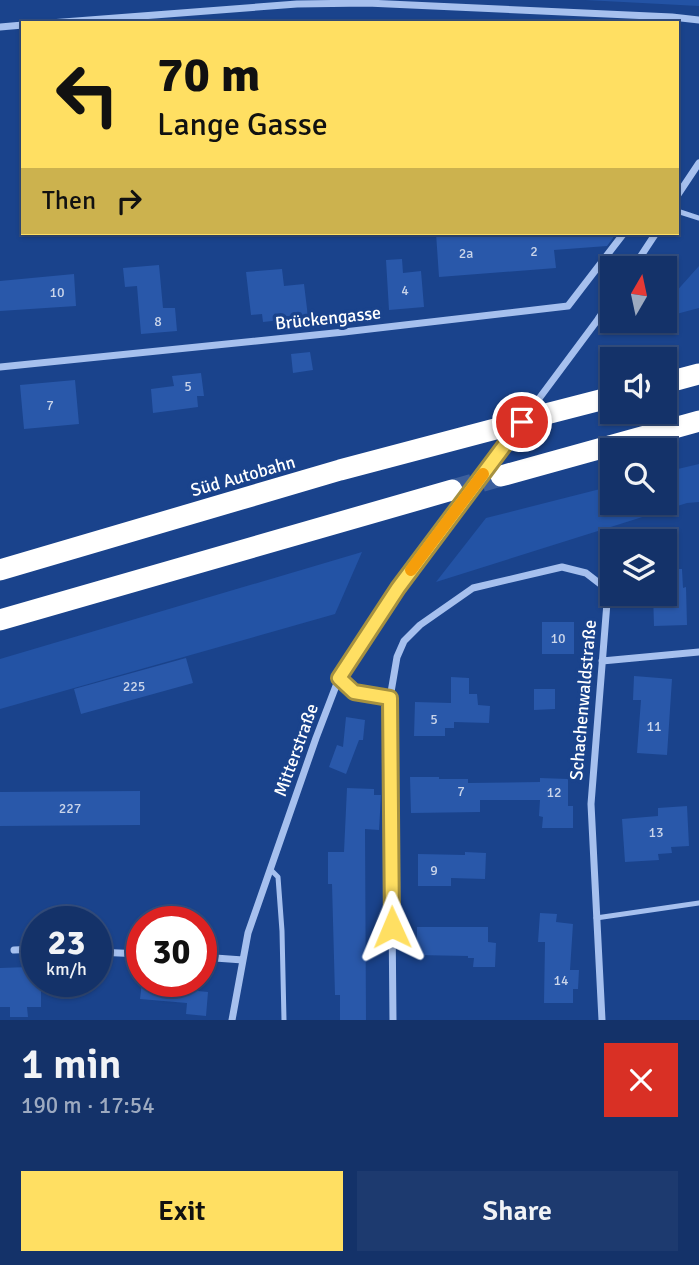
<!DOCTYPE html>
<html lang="en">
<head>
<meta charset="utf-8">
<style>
	:root { --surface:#143269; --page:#1d3a6f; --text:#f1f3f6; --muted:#9daac0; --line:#334d7d; --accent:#ffdf62 }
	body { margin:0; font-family:Signika,sans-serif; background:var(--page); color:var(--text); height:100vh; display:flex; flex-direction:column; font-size:26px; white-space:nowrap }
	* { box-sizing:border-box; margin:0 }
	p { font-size:23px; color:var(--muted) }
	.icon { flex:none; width:38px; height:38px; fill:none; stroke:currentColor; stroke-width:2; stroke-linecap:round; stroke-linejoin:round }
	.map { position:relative; height:1020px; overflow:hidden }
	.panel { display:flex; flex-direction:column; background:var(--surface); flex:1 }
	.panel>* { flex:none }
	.guide { position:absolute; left:21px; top:21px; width:658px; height:214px; border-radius:0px; box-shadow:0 2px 5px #0004,0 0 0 2px var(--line); background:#ffdf62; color:#111; overflow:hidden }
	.needle { width:46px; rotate:9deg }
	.controls { position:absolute; left:600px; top:256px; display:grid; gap:14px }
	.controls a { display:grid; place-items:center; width:77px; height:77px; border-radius:0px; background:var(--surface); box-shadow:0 2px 5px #0004,0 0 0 2px var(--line); font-size:35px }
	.speed { position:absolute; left:21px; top:906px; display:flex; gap:14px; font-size:35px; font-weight:700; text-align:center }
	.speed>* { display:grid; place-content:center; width:91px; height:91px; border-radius:50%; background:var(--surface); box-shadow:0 2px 5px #0004,0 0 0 2px var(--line); line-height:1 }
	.speed small { font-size:18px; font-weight:400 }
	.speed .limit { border:10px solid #d22; background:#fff; color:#111 }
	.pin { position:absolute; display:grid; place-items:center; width:60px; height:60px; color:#fff; margin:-30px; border:4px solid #fff; border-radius:50%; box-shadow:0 2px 7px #0007 }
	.me { position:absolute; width:77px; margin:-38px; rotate:359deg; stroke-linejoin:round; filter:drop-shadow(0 0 5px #0008) }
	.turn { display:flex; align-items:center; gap:24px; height:147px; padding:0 21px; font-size:32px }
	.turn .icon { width:91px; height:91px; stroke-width:2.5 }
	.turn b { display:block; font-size:49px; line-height:60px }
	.then { display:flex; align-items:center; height:66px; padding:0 21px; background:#0003; gap:14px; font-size:26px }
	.round { display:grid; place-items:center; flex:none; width:74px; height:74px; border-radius:0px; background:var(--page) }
	.summary { display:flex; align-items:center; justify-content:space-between; height:119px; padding:0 21px }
	h1 { font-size:42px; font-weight:600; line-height:52px }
	.cta { display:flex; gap:14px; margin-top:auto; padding:14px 21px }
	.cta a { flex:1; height:80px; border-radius:0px; background:var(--accent); color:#111; font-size:28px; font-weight:600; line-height:80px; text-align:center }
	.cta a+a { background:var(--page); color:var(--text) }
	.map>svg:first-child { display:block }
	.green { fill:#2353a5 }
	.building { fill:#2958aa }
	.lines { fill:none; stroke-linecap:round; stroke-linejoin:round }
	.motorway-tunnel { stroke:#3c5f9d; stroke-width:21; stroke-dasharray:21 10; stroke-linecap:butt }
	.service { stroke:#a6c0ee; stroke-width:5 }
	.minor { stroke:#a6c0ee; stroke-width:7 }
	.motorway { stroke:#fff; stroke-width:21 }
	.minor-bridge { stroke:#a6c0ee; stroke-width:7 }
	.route-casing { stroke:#a69140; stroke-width:18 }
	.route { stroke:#ffdf62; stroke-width:12 }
	.slow { stroke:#f59e0b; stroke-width:12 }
	.labels { text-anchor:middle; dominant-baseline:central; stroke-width:7; stroke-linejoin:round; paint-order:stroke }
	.number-label { font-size:14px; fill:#cad5ea }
	.street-label { font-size:18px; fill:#fff; stroke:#1a438c }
</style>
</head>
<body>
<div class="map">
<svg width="699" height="1020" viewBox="0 0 699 1020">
	<rect width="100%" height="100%" fill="#1a438c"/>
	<path class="green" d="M 585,0 L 699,0 L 699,6 Z
		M 699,266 L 699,308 L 665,317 L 665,304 Z
		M 699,464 L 699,502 L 687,503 L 436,582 L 486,518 L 612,486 L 612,502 L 665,502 L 665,472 Z
		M 362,552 L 335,614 L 0,709 L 0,659 Z"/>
	<path class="building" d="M 436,233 L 492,233 L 492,234 L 512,233 L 613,233 L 613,238 L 607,246 L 554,250 L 556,268 L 439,277 Z
		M 402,259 L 403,273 L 421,271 L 424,307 L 389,310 L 386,260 Z
		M 159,265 L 163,308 L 175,308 L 177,331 L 141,334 L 137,286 L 125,287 L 123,268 Z
		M 282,269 L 284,286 L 304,284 L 308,317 L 263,322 L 262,314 L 251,315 L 246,272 Z
		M 74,274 L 76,306 L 0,311 L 0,281 Z
		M 310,352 L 313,370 L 293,373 L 291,354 Z
		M 201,373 L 204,396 L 197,396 L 198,407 L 153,413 L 151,389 L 174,386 L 172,376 Z
		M 75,380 L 79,424 L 24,429 L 20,385 Z
		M 665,569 L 682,569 L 683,588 L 686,587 L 687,625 L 654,626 L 653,593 L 665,593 Z
		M 542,622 L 574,622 L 574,654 L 542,654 Z
		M 186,658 L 193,683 L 81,714 L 74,689 Z
		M 634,676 L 672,679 L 667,755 L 637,753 L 641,700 L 633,700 Z
		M 451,677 L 469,678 L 469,694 L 477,694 L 478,705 L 490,706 L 489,723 L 454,722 L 454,728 L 445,728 L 445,736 L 414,736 L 415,702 L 451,703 Z
		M 534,689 L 555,689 L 555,709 L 534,710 Z
		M 346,717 L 365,720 L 363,740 L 359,740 L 346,774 L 329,767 L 337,745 L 343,747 Z
		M 410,777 L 439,777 L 439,779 L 468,779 L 468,783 L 540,782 L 540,778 L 568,779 L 568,806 L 573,806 L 573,828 L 542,828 L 543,817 L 539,816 L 540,800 L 480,800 L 480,812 L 411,813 Z
		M 347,788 L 374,789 L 374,795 L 381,795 L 379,830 L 365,829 L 366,1020 L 340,1020 L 340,995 L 335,995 L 332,884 L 328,884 L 328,852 L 344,852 Z
		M 140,791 L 140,825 L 0,826 L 0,792 Z
		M 687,806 L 689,846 L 671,847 L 672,853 L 658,854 L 659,860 L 625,862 L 622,819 L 658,816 L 658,808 Z
		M 465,852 L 486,853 L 485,879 L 451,878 L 451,886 L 418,886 L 418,854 L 465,855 Z
		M 540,913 L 557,914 L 556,922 L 573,924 L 570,970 L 579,970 L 578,989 L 573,989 L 573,1003 L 544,1003 L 545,942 L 538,942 Z
		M 417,927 L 488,927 L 488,942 L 496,943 L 495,967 L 473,967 L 474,958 L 468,958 L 468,956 L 417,955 Z
		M 29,967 L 29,980 L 41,982 L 41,1007 L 27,1007 L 28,1017 L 10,1017 L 10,1007 L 0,1007 L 0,968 Z
		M 142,982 L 189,982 L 188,990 L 208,992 L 206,1016 L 186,1014 L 187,1003 L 140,999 Z"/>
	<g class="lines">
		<path class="motorway-tunnel" d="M 499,428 L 546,414
			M 452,490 L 501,476"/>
		<path class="service" d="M 677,211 L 699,218
			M 271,870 L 278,877 L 282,931 L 284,1020
			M 596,918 L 699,903"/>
		<path class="minor" d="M 50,23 L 297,4 L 367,3 L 672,17 L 699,20
			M 0,27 L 23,25
			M 677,196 L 699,163
			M 633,268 L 656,233
			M 599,318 L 612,298
			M 0,367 L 344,332 L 568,306 L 624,233
			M 602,661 L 699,652
			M 339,678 L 354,692 L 390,698 L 393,1020
			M 390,698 L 397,657 L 404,641 L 420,625 L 473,588 L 562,567 L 586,573 L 608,590 L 591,804 L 602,1020
			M 14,950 L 37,949
			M 96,952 L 142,954
			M 201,957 L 243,960
			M 232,1020 L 248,933 L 316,738 L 339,678 L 398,588"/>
		<path class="motorway" d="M 665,383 L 699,374
			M 546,414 L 612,397
			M 501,476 L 699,421
			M 0,570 L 340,470 L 499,428
			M 0,620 L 452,490"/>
		<path class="minor-bridge" d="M 398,588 L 599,318"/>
	</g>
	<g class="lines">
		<g class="route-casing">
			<path id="route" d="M 392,927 L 390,698 L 354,692 L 339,678 L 398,588 L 522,422"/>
		</g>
		<use href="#route" class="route"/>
		<path class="slow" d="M 411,570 L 483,474"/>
	</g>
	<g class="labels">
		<g class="number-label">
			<text x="534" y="251">2</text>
			<text x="466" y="253">2a</text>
			<text x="405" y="290">4</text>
			<text x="57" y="292">10</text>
			<text x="158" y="321">8</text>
			<text x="188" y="386">5</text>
			<text x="50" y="405">7</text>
			<text x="558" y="638">10</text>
			<text x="134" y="686">225</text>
			<text x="434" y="719">5</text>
			<text x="654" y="726">11</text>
			<text x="461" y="791">7</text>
			<text x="554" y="792">12</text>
			<text x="70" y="808">227</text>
			<text x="656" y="832">13</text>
			<text x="434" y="870">9</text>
			<text x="561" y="980">14</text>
		</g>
		<g class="street-label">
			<text transform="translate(328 318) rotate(-6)">Brückengasse</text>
			<text transform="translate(243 476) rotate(-16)">Süd Autobahn</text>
			<text transform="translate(583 700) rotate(-85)">Schachenwaldstraße</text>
			<text transform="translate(296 750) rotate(-70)">Mitterstraße</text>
		</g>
	</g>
</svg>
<div class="controls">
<a><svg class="needle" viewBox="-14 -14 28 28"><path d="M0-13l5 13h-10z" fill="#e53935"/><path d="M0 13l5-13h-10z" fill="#9daac0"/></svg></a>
<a><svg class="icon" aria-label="sound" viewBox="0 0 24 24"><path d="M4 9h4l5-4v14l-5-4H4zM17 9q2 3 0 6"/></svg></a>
<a><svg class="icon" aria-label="search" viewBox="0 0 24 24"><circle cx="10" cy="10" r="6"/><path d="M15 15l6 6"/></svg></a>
<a><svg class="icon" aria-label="layers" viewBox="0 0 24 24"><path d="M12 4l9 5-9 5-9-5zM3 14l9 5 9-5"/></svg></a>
</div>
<div class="speed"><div>23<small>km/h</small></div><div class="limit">30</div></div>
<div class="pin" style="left:522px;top:422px;background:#d93025"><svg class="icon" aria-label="arrive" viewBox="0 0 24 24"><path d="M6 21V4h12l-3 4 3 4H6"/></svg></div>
<svg class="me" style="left:392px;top:927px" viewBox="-20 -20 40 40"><path d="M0-17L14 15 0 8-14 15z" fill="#ffdf62" stroke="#fff" stroke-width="4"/></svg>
<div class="guide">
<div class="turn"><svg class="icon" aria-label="left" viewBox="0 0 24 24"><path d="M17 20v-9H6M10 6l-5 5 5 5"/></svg><div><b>70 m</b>Lange Gasse</div></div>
<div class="then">Then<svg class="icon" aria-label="right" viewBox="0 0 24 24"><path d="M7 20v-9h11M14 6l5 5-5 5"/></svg></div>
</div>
</div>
<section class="panel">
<div class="summary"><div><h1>1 min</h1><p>190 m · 17:54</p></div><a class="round" style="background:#d93025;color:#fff"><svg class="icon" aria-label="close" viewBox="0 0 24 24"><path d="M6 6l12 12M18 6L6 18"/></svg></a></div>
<div class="cta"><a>Exit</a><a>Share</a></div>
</section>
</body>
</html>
